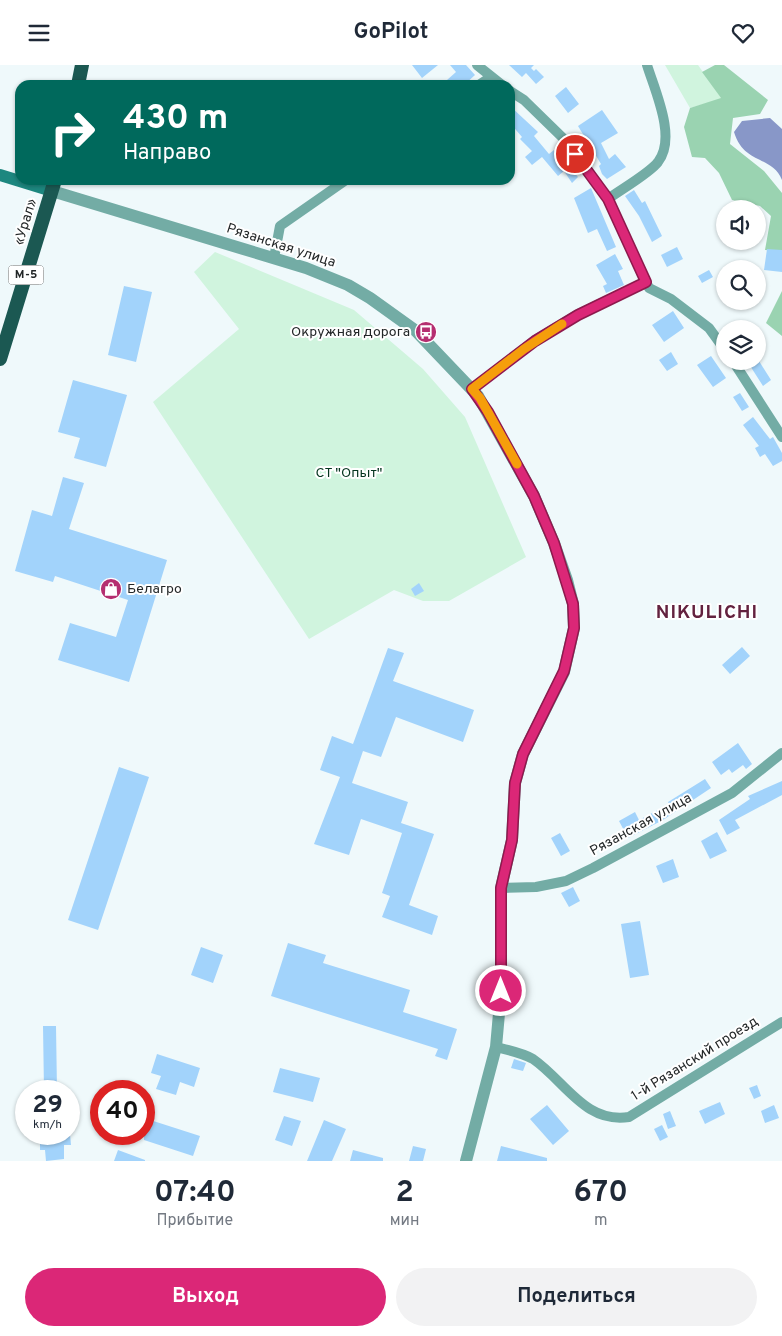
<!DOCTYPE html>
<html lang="ru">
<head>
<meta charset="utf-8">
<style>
	:root { --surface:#fff; --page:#f2f2f3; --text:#1f2937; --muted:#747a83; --accent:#db2777 }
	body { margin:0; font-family:Overpass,sans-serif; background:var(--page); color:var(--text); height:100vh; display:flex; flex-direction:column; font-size:19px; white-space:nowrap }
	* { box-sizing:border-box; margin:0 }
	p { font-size:16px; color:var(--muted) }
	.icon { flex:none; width:28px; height:28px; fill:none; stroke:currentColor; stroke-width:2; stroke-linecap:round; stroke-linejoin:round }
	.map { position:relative; height:1096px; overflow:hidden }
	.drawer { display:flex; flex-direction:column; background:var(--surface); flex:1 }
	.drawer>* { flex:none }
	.banner { position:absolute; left:15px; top:15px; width:500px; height:105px; border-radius:15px; box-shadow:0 1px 4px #0004; background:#00695c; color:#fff; overflow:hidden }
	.fabs { position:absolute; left:716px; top:135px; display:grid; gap:10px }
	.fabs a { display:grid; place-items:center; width:50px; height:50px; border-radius:50%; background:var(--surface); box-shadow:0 1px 4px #0004; font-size:25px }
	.speed { position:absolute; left:15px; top:1015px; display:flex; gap:10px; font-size:25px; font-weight:700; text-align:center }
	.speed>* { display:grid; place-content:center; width:65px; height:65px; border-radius:50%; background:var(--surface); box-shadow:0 1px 4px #0004; line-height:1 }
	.speed small { font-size:12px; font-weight:400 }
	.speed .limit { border:8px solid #d22; background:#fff; color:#111 }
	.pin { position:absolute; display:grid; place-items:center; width:42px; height:42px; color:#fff; margin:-21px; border:2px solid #fff; border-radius:50%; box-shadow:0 1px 5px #0007 }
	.me { position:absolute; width:55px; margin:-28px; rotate:0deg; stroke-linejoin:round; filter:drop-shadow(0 0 4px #0008) }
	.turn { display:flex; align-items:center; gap:18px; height:105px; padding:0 25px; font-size:22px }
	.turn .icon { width:65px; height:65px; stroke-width:2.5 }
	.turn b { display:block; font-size:35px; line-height:42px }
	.eta { display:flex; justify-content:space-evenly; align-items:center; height:85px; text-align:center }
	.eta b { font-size:30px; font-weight:700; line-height:35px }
	.button { display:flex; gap:10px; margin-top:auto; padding:10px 25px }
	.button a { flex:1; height:58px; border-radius:30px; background:var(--accent); color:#fff; font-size:20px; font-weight:700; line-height:58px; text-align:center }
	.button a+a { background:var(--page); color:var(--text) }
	header { display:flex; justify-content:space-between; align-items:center; height:65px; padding:0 25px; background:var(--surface); font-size:22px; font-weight:700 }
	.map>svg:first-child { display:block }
	.green { fill:#d0f4de }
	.forest { fill:#9ad3b1 }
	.water { fill:#8897c8 }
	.building { fill:#a2d3fb }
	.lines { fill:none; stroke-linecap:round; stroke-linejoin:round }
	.minor { stroke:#73aca5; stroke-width:10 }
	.tertiary { stroke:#73aca5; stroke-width:12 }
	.secondary { stroke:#1d877f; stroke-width:12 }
	.trunk { stroke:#1b5852; stroke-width:14 }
	.route-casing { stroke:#8e194d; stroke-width:12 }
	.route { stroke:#db2777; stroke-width:9 }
	.slow { stroke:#f59e0b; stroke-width:9 }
	.labels { text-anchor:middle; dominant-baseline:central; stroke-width:4; stroke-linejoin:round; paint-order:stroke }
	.shield { fill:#fff; stroke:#656868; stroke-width:1 }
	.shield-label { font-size:12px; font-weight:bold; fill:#232728 }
	.street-label { font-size:14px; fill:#232728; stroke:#fff }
	.poi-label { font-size:14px; fill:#232728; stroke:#fff; text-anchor:end }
	.park-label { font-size:14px; fill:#05351f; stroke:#fff }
	.district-label { font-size:19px; font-weight:bold; letter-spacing:1px; fill:#63223f; stroke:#fff }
</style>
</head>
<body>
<header><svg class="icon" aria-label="menu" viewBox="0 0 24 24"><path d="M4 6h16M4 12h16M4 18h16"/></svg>GoPilot<svg class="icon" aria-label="heart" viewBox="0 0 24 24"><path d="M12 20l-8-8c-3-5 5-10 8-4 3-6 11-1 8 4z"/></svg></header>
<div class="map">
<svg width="782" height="1096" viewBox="0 0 782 1096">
	<rect width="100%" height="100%" fill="#eff9fb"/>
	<path class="green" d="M 665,0 L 698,0 L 722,34 L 690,43 Z
		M 215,187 L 354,245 L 423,304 L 465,352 L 526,492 L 449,536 L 423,536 L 394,525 L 309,574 L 153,337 L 239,264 L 194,207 Z"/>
	<path class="forest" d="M 715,0 L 724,0 L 768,35 L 760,49 L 733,53 L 730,79 L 764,106 L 782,128 L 782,186 L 765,185 L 771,151 L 760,141 L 732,135 L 719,108 L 705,93 L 692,92 L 684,62 L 690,43 L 721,33 L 702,7 Z
		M 782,226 L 782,271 L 766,258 Z"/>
	<path class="water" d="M 770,53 L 782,64 L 782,115 C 772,90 744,100 734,67 L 742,56 Z"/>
	<path class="building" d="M 412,0 L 438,0 L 422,13 Z
		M 450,0 L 466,0 L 475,10 L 464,20 L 452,20 L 447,15 L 456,7 Z
		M 509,0 L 534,0 L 531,3 L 534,6 L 536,4 L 544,12 L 536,19 L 526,8 L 522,12 Z
		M 566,22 L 579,39 L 568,48 L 555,31 Z
		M 510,41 L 538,67 L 534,71 L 549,89 L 554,85 L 578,112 L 572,118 L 564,106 L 558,111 L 542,92 L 532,100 L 525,92 L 532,86 L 520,74 L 522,72 L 510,58 Z
		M 602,45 L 618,68 L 601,78 L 609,94 L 615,89 L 626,102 L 607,114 L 602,109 L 599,101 L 601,99 L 578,61 Z
		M 591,123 L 616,182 L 607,186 L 597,164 L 588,168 L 574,133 Z
		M 634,125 L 642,138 L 645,136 L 662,171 L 652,177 L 639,151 L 625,131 Z
		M 677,182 L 683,194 L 667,202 L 661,190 Z
		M 767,184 L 782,185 L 782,207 L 764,205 Z
		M 615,189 L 623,204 L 618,206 L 624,220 L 606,228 L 603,221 L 607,219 L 596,200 Z
		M 709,205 L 713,212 L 702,218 L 698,211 Z
		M 124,221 L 152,227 L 136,297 L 108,290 Z
		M 673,246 L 684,263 L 664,277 L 652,260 Z
		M 671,287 L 678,299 L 667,306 L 659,295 Z
		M 711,291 L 726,313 L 713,322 L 697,300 Z
		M 747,296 L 759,296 L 771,315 L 763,321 Z
		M 73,315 L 127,330 L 106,402 L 74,393 L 80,373 L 58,367 Z
		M 740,328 L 749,342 L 742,346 L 733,332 Z
		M 753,352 L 770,374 L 773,372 L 782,388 L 782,396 L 773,401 L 765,389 L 760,392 L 755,383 L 759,381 L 743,360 Z
		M 63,412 L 84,418 L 69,464 L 167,495 L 129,617 L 58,595 L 70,558 L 116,572 L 128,535 L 55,511 L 53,517 L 15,506 L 32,445 L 52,451 Z
		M 419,518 L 424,526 L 415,531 L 411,524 Z
		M 742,582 L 750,591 L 730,609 L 722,600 Z
		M 388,583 L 404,588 L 393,616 L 474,645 L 463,677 L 396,652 L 381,692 L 363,686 L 352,718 L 408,737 L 401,758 L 434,769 L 409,840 L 438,851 L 432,870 L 382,852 L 390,831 L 382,828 L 402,768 L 361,754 L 349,790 L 314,779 L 340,712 L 320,705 L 332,671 L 353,679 Z
		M 738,678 L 752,699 L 746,704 L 743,700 L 732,708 L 729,704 L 721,710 L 712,697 Z
		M 119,702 L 149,712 L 98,865 L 68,855 Z
		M 705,714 L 711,723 L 663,755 L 628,773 L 619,756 L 635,747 L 639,755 L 669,739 L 668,737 Z
		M 782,716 L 782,730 L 735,755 L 740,763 L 727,770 L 719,755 L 750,734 L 748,731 Z
		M 717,767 L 727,786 L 710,794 L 701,776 Z
		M 560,768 L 570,786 L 561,791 L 551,773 Z
		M 673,794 L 679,812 L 663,818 L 656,801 Z
		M 573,822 L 580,836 L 569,842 L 561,828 Z
		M 640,856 L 649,910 L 630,913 L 621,859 Z
		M 288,878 L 326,890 L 323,898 L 410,925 L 403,947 L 457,964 L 447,995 L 435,991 L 438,984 L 271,931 Z
		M 201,882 L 223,890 L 213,918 L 191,910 Z
		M 43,961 L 56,961 L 57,1026 L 44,1026 Z
		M 157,989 L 200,1003 L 194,1022 L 180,1017 L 176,1030 L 156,1024 L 161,1011 L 151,1008 Z
		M 514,994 L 526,998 L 523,1006 L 511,1003 Z
		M 280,1003 L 320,1013 L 313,1037 L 273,1027 Z
		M 757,1020 L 761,1031 L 754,1034 L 749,1023 Z
		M 720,1037 L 725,1049 L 705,1059 L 699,1046 Z
		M 547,1040 L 569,1066 L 553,1080 L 530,1054 Z
		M 774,1040 L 779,1053 L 765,1058 L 761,1046 Z
		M 670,1046 L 676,1061 L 668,1064 L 663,1049 Z
		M 284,1051 L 301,1056 L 292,1081 L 275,1075 Z
		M 144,1053 L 200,1071 L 193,1091 L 144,1075 Z
		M 324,1055 L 346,1064 L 332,1096 L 307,1096 Z
		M 662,1060 L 668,1072 L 660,1076 L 654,1064 Z
		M 40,1069 L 70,1069 L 71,1080 L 64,1080 L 64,1094 L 46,1096 L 45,1085 L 40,1085 Z
		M 413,1081 L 426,1084 L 423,1096 L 409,1096 Z
		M 501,1081 L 547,1093 L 547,1096 L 497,1096 Z
		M 118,1085 L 145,1095 L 145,1096 L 114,1096 Z
		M 353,1085 L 383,1093 L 383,1096 L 350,1096 Z"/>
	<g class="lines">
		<path class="minor" d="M 477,0 L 502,20
			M 479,20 L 491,12
			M 510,26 L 524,35 L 564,74 L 608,134 L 649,223 L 671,234 L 709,263 L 725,285
			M 608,134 C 620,125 650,108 658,97 C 677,73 655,26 647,0
			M 274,193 L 280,161 L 346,115
			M 733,296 L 782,372
			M 472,324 L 535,275 L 578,249 L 646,217
			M 501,823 L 536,822 L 566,816 L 593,803 L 732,728 L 782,688
			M 496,982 C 508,985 523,988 533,994 C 565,1016 585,1059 629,1052 L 782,957"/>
		<path class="tertiary" d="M 52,126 L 306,203 L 348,220 L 370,233 L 416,266 L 478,331 L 534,431 L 554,478 L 567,515 L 573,539 L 574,563 L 564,607 L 523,689 L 515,718 L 512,775 L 501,823 L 501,926 L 496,982 L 466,1096"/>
		<path class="secondary" d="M 0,110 L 52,126"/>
		<path class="trunk" d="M 78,20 L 82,0
			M 0,294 L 55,115"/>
	</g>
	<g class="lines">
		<g class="route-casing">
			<path id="route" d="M 501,926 L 501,823 L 512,775 L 515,718 L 523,689 L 564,606 L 574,563 L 573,539 L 554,478 L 534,431 L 488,347 L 472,324 L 535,276 L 578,250 L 646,217 L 608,134 L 575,89"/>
		</g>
		<use href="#route" class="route"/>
		<path class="slow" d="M 517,399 L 480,333 L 472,324 L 524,284 L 562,259"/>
	</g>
	<defs>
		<g id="bus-disc" transform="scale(1.125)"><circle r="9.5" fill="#b52e70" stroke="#fff"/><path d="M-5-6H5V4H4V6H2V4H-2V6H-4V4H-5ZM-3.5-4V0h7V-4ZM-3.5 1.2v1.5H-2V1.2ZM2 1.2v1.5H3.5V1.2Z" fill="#fff"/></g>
		<g id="shop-disc" transform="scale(1.125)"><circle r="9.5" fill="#b52e70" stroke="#fff"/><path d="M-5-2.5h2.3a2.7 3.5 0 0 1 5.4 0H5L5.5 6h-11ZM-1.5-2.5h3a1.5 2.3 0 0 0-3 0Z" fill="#fff"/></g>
	</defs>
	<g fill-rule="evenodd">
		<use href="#bus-disc" x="426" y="267"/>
		<use href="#shop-disc" x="111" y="524"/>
	</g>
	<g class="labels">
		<rect class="shield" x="8.5" y="200.5" width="35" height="19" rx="4"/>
		<g class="shield-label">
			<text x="26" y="210">М-5</text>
		</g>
		<g class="street-label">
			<text transform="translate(26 157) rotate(-73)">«Урал»</text>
			<text transform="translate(281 181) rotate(18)">Рязанская улица</text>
			<text transform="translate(641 760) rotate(-29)">Рязанская улица</text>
			<text transform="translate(695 994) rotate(-32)">1-й Рязанский проезд</text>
		</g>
		<g class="poi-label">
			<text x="410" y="267">Окружная дорога</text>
			<text x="127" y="524" text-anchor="start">Белагро</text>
		</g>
		<g class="park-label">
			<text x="349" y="408">СТ "Опыт"</text>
		</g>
		<g class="district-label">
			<text x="707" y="548">NIKULICHI</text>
		</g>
	</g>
</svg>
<div class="fabs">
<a><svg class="icon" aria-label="sound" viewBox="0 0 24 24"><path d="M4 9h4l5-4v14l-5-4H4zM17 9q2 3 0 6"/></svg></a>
<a><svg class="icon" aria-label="search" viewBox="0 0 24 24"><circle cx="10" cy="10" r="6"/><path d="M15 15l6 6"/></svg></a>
<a><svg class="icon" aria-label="layers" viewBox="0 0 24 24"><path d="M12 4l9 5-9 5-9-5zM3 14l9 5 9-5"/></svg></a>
</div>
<div class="speed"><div>29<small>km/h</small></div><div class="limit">40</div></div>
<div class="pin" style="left:575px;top:89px;background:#d93025"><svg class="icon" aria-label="arrive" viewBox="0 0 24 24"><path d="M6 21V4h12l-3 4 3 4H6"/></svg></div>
<svg class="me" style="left:501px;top:926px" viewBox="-20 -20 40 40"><circle r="17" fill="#db2777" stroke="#fff" stroke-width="3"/><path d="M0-11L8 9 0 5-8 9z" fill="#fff"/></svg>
<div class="banner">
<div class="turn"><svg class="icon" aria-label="right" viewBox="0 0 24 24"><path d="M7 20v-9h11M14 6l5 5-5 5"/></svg><div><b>430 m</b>Направо</div></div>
</div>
</div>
<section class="drawer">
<div class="eta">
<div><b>07:40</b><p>Прибытие</p></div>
<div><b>2</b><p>мин</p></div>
<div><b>670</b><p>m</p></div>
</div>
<div class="button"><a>Выход</a><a>Поделиться</a></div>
</section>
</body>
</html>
